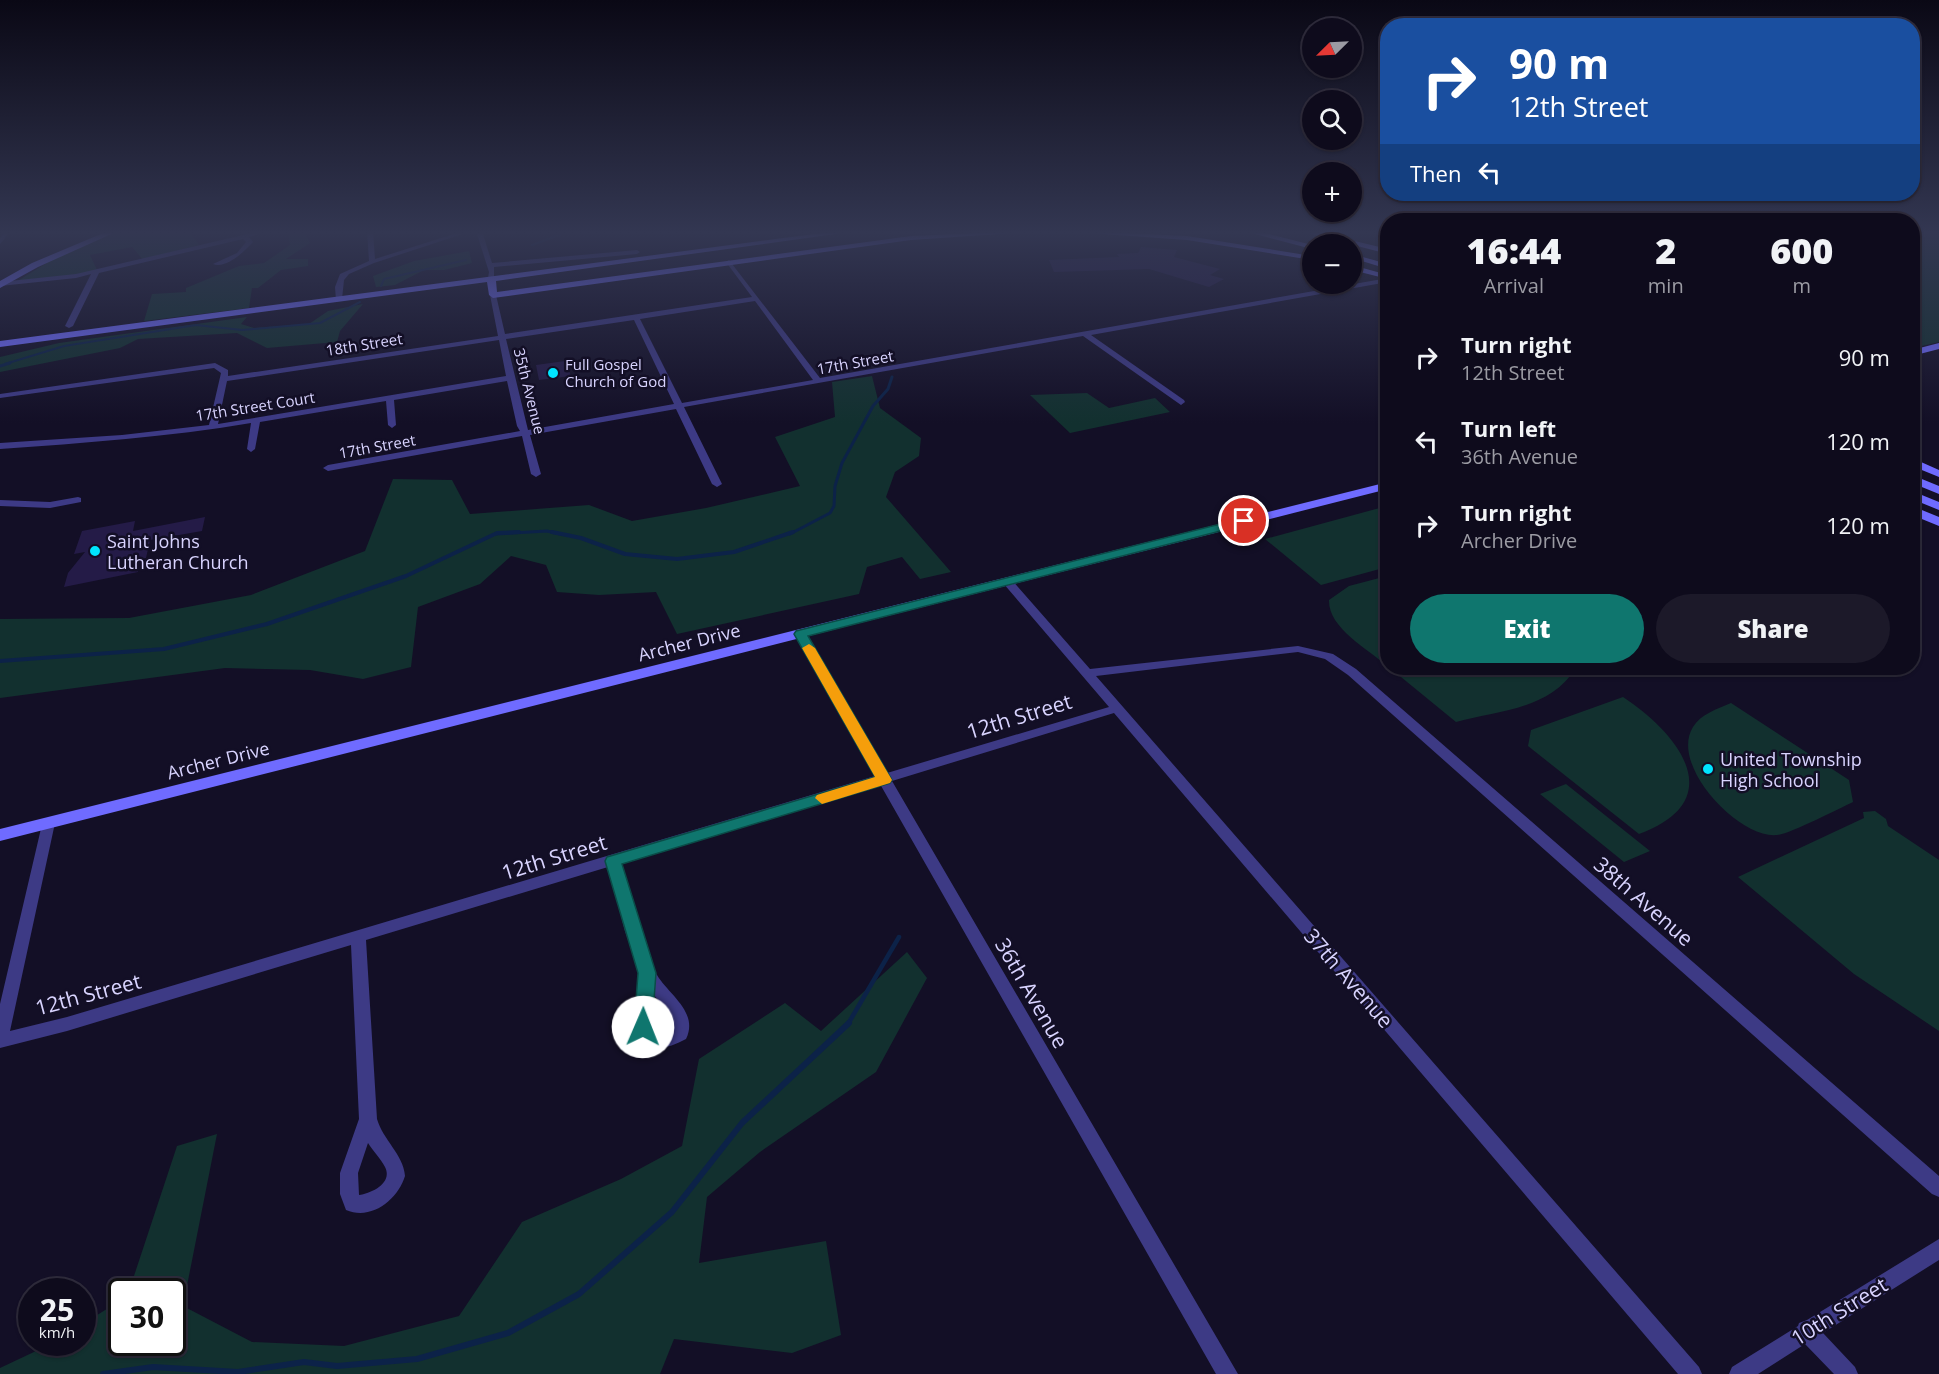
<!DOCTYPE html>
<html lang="en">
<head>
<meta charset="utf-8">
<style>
	:root { --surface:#0e0b1c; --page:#1c1929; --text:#f1f3f6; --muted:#9b9ba3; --line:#2e2b3b; --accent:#0f766e }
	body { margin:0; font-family:"Open Sans",sans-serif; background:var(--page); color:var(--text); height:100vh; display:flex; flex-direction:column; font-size:22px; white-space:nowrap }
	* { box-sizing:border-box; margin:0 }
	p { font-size:20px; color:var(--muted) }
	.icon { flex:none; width:33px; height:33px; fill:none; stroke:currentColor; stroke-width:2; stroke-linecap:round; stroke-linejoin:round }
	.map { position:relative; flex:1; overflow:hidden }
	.sheet { position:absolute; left:1380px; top:213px; width:540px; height:462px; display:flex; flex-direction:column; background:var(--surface); border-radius:24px; box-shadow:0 2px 4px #0004,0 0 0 2px var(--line) }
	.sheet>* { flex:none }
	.top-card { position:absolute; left:1380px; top:18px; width:540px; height:183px; border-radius:24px; box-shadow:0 2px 4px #0004,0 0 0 2px var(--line); background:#1a4fa0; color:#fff; overflow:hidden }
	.needle { width:39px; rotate:246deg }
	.fabs { position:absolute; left:1302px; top:18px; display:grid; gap:12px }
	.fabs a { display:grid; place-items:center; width:60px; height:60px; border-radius:50%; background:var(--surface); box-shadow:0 2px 4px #0004,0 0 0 2px var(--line); font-size:30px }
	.speed { position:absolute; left:18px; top:1278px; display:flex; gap:12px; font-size:30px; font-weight:700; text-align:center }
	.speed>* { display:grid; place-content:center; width:78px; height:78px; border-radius:50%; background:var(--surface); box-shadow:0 2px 4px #0004,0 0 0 2px var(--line); line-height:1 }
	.speed small { font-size:15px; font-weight:400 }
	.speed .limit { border:3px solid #111; border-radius:9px; background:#fff; color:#111 }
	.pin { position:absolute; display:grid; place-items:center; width:51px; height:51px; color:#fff; margin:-26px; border:3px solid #fff; border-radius:50%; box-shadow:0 2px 6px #0007 }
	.me { position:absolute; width:66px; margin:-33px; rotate:1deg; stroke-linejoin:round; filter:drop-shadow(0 0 4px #0008) }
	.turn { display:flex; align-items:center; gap:21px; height:126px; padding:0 30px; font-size:27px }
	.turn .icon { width:78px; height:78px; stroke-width:2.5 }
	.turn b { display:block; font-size:42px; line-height:51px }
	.then { display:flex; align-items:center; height:57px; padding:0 30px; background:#0003; gap:12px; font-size:22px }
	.eta { display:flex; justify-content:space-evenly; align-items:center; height:102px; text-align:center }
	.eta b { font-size:36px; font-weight:800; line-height:42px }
	.button { display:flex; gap:12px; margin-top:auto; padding:12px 30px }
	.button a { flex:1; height:69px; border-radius:36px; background:var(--accent); color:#fff; font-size:24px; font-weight:800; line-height:69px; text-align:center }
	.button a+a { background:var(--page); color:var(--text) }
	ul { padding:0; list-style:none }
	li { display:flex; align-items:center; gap:18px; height:84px; padding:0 30px }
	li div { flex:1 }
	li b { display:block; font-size:22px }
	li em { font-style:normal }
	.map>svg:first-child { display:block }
	.green { fill:#12302f }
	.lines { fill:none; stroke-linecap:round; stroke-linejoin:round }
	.stream-far4 { stroke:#0c2248; stroke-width:2 }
	.stream-far3 { stroke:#0c2248; stroke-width:3 }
	.stream-far2 { stroke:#0c2248; stroke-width:4 }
	.stream-far1 { stroke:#0c2248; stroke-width:4.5 }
	.stream { stroke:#0c2248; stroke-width:6 }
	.building { fill:#241b47 }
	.street { fill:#3d3a85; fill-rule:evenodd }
	.secondary { fill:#6f6bff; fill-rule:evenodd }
	.route { fill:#0f766e; stroke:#0a4d48; stroke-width:1.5 }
	.slow { fill:#f59e0b }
	.poi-dot { fill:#00e5ff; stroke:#130f26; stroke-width:2 }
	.labels { text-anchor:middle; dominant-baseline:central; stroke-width:5; stroke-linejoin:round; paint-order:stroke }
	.far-street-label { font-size:15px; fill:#d9d4ff; stroke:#130f26 }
	.far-poi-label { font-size:15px; fill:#d9d4ff; stroke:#130f26; text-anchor:start }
	.poi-label { font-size:18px; fill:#d9d4ff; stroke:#130f26; text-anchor:start }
	.street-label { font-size:18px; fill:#d9d4ff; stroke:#130f26 }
	.near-street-label { font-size:21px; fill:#d9d4ff; stroke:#130f26 }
</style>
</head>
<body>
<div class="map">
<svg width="1939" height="1374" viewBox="0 0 1939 1374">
	<rect width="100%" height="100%" fill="#130f26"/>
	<path class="green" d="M 122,231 L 189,231 L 199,245 L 143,260 L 132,247 L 90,255 L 97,270 L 69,277 L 16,282 L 71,248 Z
		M 288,231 L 304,231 L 310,243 L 286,259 L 308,259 L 308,266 L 281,270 L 258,288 L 252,288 L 249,308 L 144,321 L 152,294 L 186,292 L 186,288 L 239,266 L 264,263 L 290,245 Z
		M 1912,231 L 1939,231 L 1939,342 L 1913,348 Z
		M 469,251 L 472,263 L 444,270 L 424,270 L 395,285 L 376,287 L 373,276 L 414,261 Z
		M 363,304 L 340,331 L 337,342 L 267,348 L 237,333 L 138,339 L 120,348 L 0,372 L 0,357 L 59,343 L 247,317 L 241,324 L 254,328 L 309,324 L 328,311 Z
		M 872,376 L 880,408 L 921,438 L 919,456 L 895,472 L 886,497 L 951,572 L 920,579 L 902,557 L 867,567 L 859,594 L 677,634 L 656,592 L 599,595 L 557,592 L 546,565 L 511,556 L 480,584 L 418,607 L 411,667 L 363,679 L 310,670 L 225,668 L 0,698 L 0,619 L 129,618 L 251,595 L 365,551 L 393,479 L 452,480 L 470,514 L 589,505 L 632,521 L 706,508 L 800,486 L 775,437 L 835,417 L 832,382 Z
		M 1087,393 L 1109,408 L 1155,398 L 1170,412 L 1070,433 L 1030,395 Z
		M 1387,506 L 1387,567 L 1321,585 L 1265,539 Z
		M 1387,576 L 1388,577 L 1387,666 C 1368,649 1328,628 1329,600 L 1349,586 Z
		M 1390,668 L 1576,668 C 1549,710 1500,710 1456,722 Z
		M 1623,697 C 1679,734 1731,800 1639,834 L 1528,746 L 1531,730 Z
		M 1731,703 L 1849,780 L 1853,802 C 1838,809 1790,834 1777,835 C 1739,839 1669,765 1693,727 C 1701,714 1717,709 1731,703 Z
		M 1566,784 L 1650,851 L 1624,862 L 1540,794 Z
		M 1875,811 L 1886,819 L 1888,826 L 1939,860 L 1939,1031 L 1854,974 L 1738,877 L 1864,818 L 1863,812 Z
		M 907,952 L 927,978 L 876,1072 L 760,1152 L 707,1197 L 699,1263 L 826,1241 L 841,1335 L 792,1353 L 674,1339 L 660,1374 L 0,1374 L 0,1368 L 53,1343 L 82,1342 L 83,1324 L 121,1300 L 122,1342 L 172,1342 L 172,1292 L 129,1291 L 177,1146 L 217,1134 L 183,1306 L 252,1342 L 344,1346 L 459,1316 L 522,1222 L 621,1179 L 682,1146 L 699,1059 L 785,1003 L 821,1031 Z"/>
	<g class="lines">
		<path class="stream-far4" d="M 532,245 L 570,231
			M 381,286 L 384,279 L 466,260
			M 5,364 L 64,346 L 196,325 L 242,330 L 320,323 L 360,302"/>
		<path class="stream-far3" d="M 0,366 L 10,363
			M 496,534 L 547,531 L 560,534
			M 790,534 L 830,513 L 834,506 L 835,486 L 842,463 L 873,406 L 888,389 L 892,377"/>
		<path class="stream-far2" d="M 552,532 L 581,538 L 625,554 L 677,559 L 734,552 L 793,532
			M 0,661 L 164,649 L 267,624 L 406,576 L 497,533 L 519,532"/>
		<path class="stream-far1" d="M 848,1024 L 899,937"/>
		<path class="stream" d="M 103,1374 L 153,1367 L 238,1372 L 304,1362 L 337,1366 L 417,1359 L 508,1333 L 579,1294 L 672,1212 L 742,1123 L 849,1023"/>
	</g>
	<path class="building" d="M 1141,247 L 1177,250 L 1174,257 L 1220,269 L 1210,275 L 1224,279 L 1209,287 L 1149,269 L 1054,272 L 1049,260 L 1119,257 L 1117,254 L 1138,253 Z
		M 565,361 L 571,376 L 539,380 L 536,365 Z
		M 205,517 L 202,531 L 150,540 L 146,558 L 140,559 L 138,572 L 64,587 L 68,573 L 85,552 L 74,554 L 82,531 L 135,521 L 133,531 Z"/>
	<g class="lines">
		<path class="street" d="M 5,231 L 11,231 L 0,244 L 0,238 Z
			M 260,231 L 270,231 L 249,237 L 253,242 C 244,252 226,269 213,264 L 237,253 L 246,242 L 243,239 L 99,273 L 73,326 L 69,328 L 65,326 L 91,274 L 76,278 L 0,286 L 0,282 L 76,274 Z
			M 367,231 L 373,231 L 375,259 L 463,231 L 472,231 L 374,263 L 349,274 L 344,280 L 342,299 L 336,300 L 335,287 L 340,274 L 369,261 Z
			M 476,231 L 482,231 L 492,263 L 637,250 L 640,252 L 637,254 L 494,267 L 494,278 L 491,280 L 488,278 L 489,272 Z
			M 729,260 L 820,378 L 1388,278 L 1388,282 L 1091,335 L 1184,400 L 1185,402 L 1181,405 L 1083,336 L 684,407 L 722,484 L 717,487 L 712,484 L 676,409 L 530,435 L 541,474 L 536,477 L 531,474 L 522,436 L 328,471 L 323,468 L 328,465 L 520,431 L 517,426 L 507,381 L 394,400 L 396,425 L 392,428 L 388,425 L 386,401 L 260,422 L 255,449 L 251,452 L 247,449 L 251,423 C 168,437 84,443 0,449 L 0,443 L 122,435 L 209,425 L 221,373 L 214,368 L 0,398 L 0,394 L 215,363 L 228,370 L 228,376 L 498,336 L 490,295 L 493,293 L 496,295 L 505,334 L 752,297 L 726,262 ZM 755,301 L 813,380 L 682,403 L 640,319 ZM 634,320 L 674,404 L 528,430 L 506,339 ZM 499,340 L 506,376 L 218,424 L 227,381 Z
			M 78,497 L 81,498 L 81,502 L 50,508 L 0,506 L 0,500 L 50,502 Z
			M 1007,578 L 1011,579 L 1090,669 L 1298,646 L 1333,654 L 1356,669 L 1939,1176 L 1939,1197 L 1932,1194 L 1348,675 L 1325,659 L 1298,652 L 1096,676 L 1699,1367 L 1702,1374 L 1678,1374 L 1114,713 L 892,781 L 1238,1374 L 1216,1374 L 880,784 L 621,863 C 631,898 637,944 657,975 C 669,995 699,1012 686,1039 C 673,1046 659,1051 644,1046 L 638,1034 L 634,1017 L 639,972 L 625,931 L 608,867 L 366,940 L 377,1119 C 383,1140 403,1154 405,1176 C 398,1199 372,1221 346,1210 L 340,1194 L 340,1173 L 359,1119 L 351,945 L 67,1031 L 0,1048 L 0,1004 L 43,820 L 53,820 L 55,823 L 10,1031 L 67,1017 L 875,776 L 794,634 L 796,632 L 804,632 L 806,634 L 887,773 L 1109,707 L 1003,583 L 1002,581 L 1003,579 ZM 652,993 L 669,1012 L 673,1023 L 672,1030 L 667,1033 L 654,1032 L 651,1017 ZM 368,1143 C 373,1151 381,1159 385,1167 C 393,1183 372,1193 359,1195 L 358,1173 Z
			M 1939,1239 L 1939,1260 L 1823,1333 L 1855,1367 L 1858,1374 L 1834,1374 L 1805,1344 L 1758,1374 L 1729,1374 L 1732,1367 L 1798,1326 L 1799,1323 L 1807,1320 Z"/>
		<path class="secondary" d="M 108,231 L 118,231 L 38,267 L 0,288 L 0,281 L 32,263 Z
			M 837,231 L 857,231 L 496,281 L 497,292 L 911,236 L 1018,231 L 1014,233 L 911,240 L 493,298 L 489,295 L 487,282 L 0,347 L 0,341 Z
			M 1085,231 L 1187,236 L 1312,256 L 1312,260 L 1187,240 L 1089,233 Z
			M 1244,231 L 1257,231 L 1312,245 L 1312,249 Z
			M 1300,231 L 1313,231 L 1388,249 L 1388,254 Z
			M 1371,231 L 1380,231 L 1388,235 L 1388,240 Z
			M 1352,254 L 1388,264 L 1388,269 L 1352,258 Z
			M 1352,265 L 1388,275 L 1388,279 L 1352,270 Z
			M 1939,343 L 1939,349 L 1912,356 L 1912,350 Z
			M 1912,458 L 1939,470 L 1939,477 L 1912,466 Z
			M 1912,475 L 1939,486 L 1939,494 L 1912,483 Z
			M 1388,482 L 1388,489 L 0,841 L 0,829 Z
			M 1912,491 L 1939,502 L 1939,510 L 1912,499 Z
			M 1912,506 L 1939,517 L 1939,526 L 1912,515 Z"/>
	</g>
	<linearGradient id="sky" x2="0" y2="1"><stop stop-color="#0a0815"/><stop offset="0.55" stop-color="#333752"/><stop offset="1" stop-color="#333752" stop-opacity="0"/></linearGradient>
	<rect width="1939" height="423" fill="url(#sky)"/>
	<path class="route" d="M 1244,518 L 1250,521 L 1248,524 L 808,636 L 892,780 L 890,783 L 622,864 L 656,973 L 652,1027 L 650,1033 L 643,1035 L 637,1033 L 634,1027 L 638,973 L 605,861 L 607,857 L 875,777 L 794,634 L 796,631 Z"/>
	<path class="slow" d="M 809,644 L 815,648 L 892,780 L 890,783 L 822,804 L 815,798 L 817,795 L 875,777 L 802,648 Z"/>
	<g class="poi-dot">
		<circle cx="553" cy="373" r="6"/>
		<circle cx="95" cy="551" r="6"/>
		<circle cx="1708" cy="769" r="6"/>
	</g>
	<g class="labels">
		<g class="far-street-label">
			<text transform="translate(364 344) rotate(-9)">18th Street</text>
			<text transform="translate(855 362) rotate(-10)">17th Street</text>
			<text transform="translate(530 391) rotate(76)">35th Avenue</text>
			<text transform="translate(255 406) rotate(-9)">17th Street Court</text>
			<text transform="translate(377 446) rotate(-10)">17th Street</text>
		</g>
		<g class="far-poi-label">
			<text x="565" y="364">Full Gospel<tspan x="565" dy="17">Church of God</tspan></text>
		</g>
		<g class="poi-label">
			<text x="107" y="541">Saint Johns<tspan x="107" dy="21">Lutheran Church</tspan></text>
			<text x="1720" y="759">United Township<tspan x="1720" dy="21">High School</tspan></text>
		</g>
		<g class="street-label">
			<text transform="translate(689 642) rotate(-14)">Archer Drive</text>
			<text transform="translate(218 760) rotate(-14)">Archer Drive</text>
		</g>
		<g class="near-street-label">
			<text transform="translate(1019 716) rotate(-17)">12th Street</text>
			<text transform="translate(554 857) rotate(-17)">12th Street</text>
			<text transform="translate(1644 901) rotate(41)">38th Avenue</text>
			<text transform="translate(1349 978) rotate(49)">37th Avenue</text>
			<text transform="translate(1032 993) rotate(60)">36th Avenue</text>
			<text transform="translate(88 994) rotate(-15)">12th Street</text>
			<text transform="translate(1839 1311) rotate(-32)">10th Street</text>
		</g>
	</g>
</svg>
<div class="fabs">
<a><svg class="needle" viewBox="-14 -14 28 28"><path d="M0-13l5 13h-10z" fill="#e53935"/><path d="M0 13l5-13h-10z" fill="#9b9ba3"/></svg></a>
<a><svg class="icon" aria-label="search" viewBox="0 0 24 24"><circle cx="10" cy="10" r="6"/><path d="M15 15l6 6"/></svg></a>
<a>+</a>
<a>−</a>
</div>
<div class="speed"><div>25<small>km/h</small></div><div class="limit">30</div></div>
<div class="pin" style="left:1244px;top:521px;background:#d93025"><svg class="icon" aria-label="arrive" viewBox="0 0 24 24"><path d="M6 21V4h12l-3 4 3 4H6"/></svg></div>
<svg class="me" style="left:643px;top:1027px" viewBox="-20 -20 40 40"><circle r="19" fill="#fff"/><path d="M0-13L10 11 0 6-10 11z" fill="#0f766e"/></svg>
<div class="top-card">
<div class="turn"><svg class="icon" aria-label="right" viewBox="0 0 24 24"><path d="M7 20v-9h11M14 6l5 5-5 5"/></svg><div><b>90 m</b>12th Street</div></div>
<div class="then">Then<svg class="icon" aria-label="left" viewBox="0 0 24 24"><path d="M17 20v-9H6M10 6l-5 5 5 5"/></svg></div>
</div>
<section class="sheet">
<div class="eta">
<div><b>16:44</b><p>Arrival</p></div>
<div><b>2</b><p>min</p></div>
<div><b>600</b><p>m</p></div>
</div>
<ul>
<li><svg class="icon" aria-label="right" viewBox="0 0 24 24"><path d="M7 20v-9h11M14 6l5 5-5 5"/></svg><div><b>Turn right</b><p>12th Street</p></div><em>90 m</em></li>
<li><svg class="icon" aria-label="left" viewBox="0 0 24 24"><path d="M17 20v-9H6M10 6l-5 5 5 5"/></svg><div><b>Turn left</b><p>36th Avenue</p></div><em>120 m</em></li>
<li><svg class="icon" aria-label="right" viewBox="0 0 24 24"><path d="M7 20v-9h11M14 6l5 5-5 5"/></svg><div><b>Turn right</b><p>Archer Drive</p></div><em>120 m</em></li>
</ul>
<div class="button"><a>Exit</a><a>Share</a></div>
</section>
</div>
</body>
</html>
